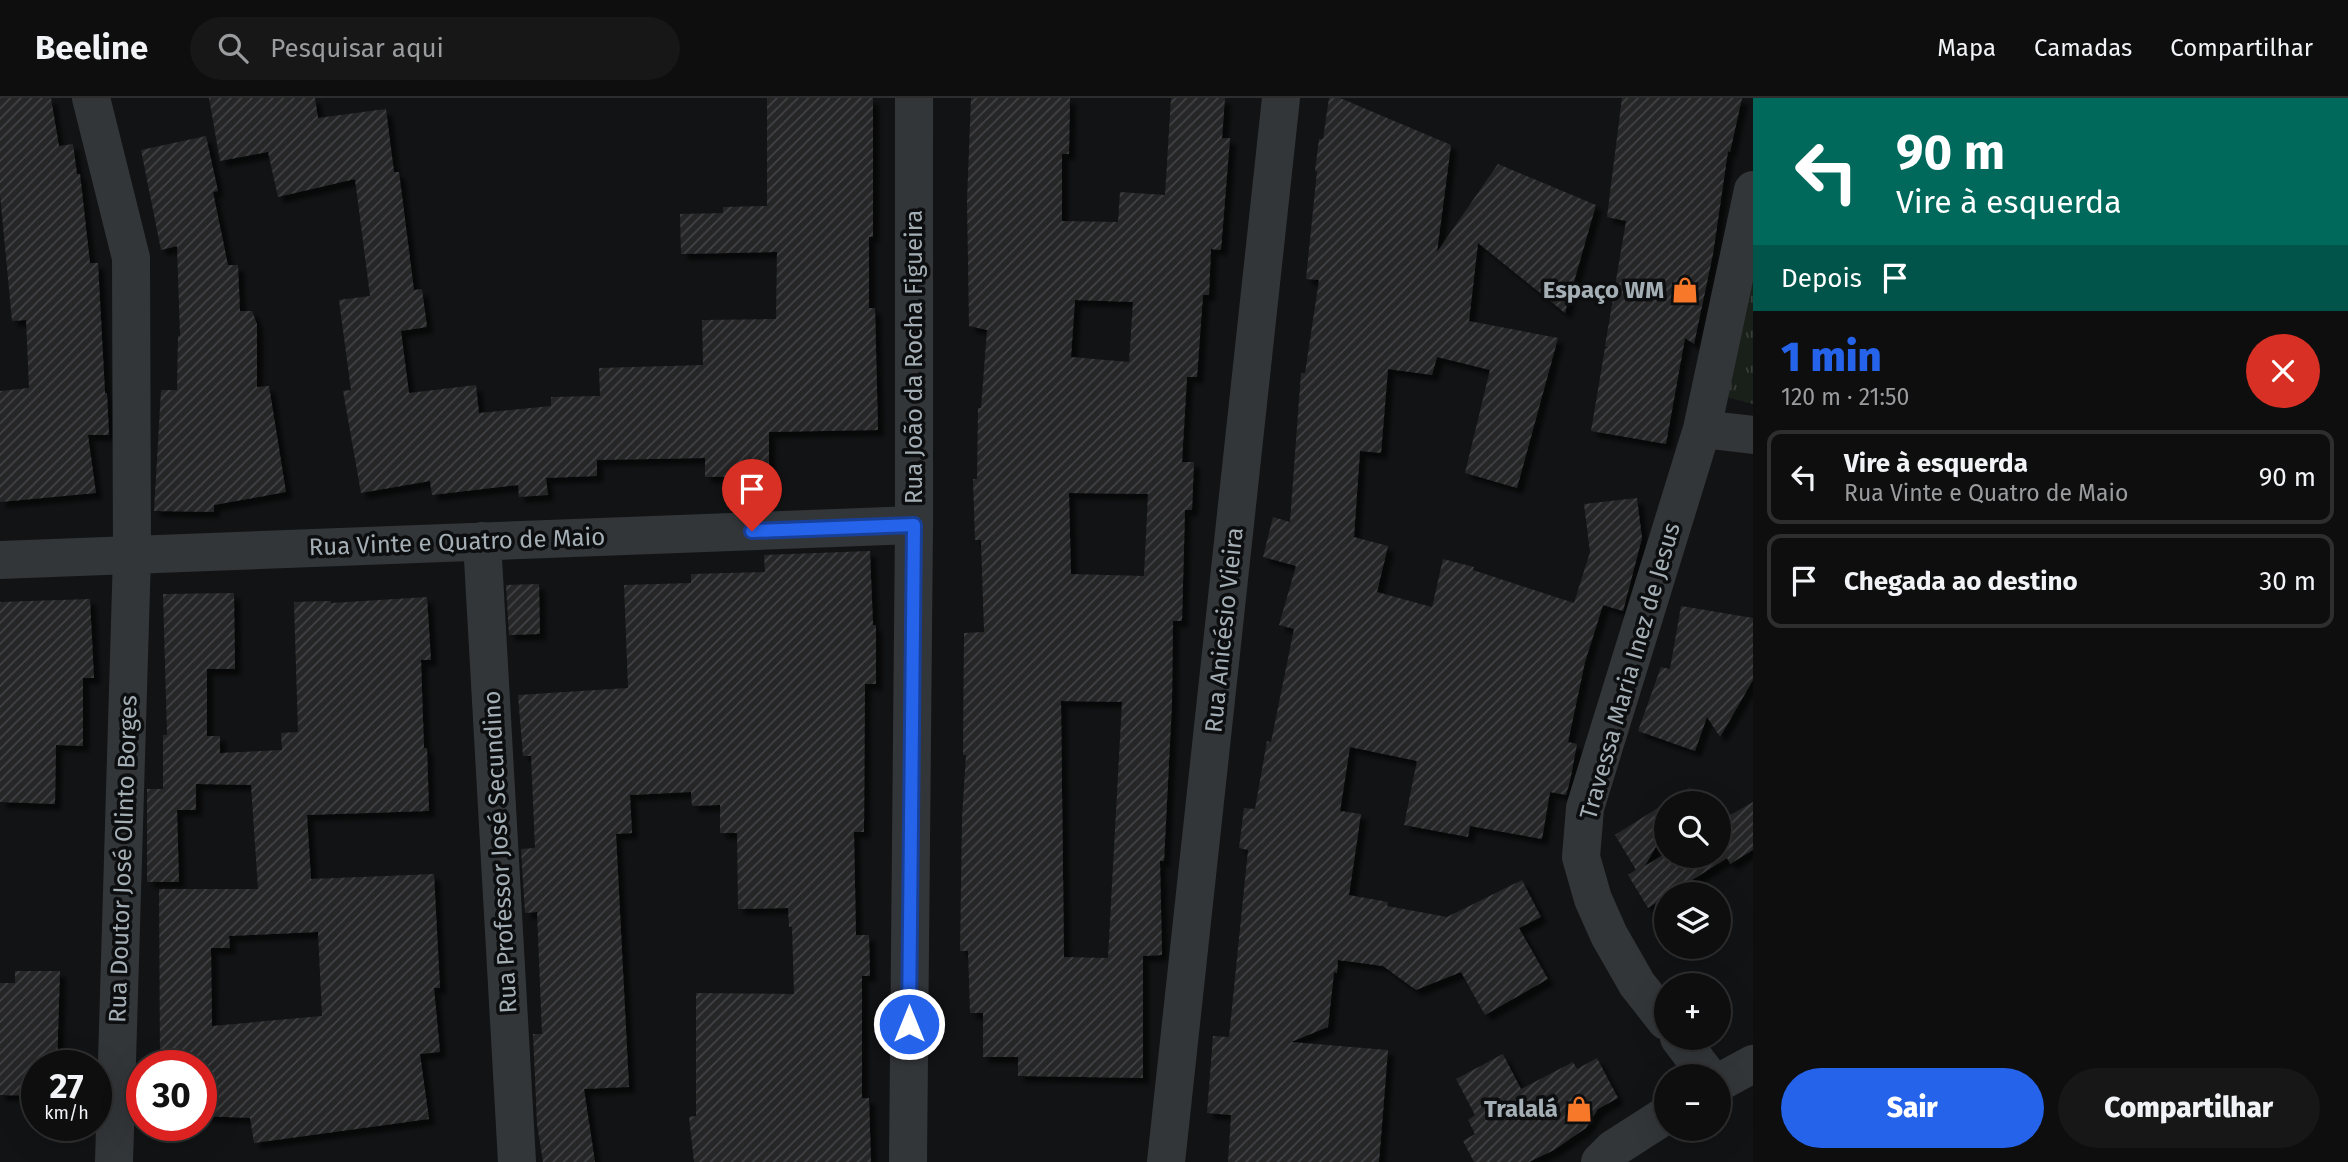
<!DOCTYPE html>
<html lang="pt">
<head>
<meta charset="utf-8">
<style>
	:root { --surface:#0e0e0f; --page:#171718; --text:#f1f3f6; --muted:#9b9c9e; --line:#2e2e2f; --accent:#2563eb }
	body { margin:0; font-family:"Fira Sans",sans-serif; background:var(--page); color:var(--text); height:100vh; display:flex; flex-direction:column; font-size:26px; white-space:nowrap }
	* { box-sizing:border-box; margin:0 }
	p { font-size:23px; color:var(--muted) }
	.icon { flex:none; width:38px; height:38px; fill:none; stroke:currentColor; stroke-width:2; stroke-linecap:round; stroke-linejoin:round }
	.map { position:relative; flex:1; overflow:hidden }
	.panel { display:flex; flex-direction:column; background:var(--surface); width:595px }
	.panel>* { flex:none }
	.hud { background:#00695c; color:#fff; overflow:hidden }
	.controls { position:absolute; left:1654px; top:693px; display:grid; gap:14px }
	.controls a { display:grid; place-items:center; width:77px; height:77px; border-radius:50%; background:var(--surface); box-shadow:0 7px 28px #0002,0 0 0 2px var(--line); font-size:35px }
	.speed { position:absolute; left:21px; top:952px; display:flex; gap:14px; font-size:35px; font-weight:700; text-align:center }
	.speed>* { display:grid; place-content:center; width:91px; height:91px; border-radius:50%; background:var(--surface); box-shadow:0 7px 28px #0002,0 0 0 2px var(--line); line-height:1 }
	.speed small { font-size:18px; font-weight:400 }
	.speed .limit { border:10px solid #d22; background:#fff; color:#111 }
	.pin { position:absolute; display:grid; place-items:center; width:60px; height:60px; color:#fff; margin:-72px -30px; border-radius:50% 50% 50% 0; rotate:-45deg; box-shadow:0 0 7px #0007 }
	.pin .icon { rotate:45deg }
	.me { position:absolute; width:77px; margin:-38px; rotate:0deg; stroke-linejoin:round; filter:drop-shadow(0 0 5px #0008) }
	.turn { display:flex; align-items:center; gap:24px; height:147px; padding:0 28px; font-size:32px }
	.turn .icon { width:91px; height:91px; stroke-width:2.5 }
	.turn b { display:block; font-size:49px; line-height:60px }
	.then { display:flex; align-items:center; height:66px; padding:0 28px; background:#0003; gap:14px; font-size:26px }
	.round { display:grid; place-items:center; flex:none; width:74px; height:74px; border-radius:37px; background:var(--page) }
	.overview { display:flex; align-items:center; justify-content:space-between; height:119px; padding:0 28px }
	h1 { font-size:42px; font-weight:800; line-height:52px; color:var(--accent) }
	.button { display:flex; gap:14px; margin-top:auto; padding:14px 28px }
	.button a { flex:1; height:80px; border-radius:42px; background:var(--accent); color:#fff; font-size:28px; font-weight:800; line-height:80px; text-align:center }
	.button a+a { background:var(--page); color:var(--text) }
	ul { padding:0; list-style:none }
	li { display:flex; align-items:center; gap:21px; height:94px; margin:0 14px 10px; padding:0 14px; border:4px solid var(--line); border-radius:14px }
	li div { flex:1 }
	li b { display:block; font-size:26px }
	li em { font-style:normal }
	header { display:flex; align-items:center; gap:42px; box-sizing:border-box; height:98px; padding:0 35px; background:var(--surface); border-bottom:2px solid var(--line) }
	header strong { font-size:33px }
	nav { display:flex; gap:38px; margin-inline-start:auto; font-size:24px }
	.search { width:490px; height:63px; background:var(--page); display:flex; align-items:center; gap:18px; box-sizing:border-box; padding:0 24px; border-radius:38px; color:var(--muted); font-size:26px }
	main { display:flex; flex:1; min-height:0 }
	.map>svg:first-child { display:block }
	.grass { fill:url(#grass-tufts) }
	.building { fill:url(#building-hatch); fill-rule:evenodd; filter:url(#shadow) }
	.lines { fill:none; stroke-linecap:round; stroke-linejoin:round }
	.minor { stroke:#333639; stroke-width:38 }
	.route-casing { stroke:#184099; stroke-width:18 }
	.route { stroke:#2563eb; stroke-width:12 }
	.labels { text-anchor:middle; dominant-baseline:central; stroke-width:7; stroke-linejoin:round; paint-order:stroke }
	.poi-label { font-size:24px; font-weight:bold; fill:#a4aeb5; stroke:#0d0e0f; text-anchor:end }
	.street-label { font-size:24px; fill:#a4aeb5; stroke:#0d0e0f }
</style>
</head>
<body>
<header>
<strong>Beeline</strong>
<div class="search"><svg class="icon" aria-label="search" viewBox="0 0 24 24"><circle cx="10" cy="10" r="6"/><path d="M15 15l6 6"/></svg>Pesquisar aqui</div>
<nav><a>Mapa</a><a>Camadas</a><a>Compartilhar</a></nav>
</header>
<main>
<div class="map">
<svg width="1753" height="1064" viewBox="0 0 1753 1064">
	<defs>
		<pattern id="grass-tufts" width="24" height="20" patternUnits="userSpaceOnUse" patternTransform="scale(1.75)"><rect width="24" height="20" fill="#191f19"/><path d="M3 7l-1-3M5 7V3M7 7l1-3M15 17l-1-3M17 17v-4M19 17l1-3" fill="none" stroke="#373d38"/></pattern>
		<pattern id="building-hatch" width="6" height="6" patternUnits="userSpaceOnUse" patternTransform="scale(1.75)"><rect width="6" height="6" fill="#252628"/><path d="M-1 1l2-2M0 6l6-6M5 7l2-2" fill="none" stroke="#424345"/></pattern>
		<filter id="shadow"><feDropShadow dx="6" dy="6" stdDeviation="2" flood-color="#0009"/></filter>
	</defs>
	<rect width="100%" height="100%" fill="#121314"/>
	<path class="grass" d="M 1753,164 L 1753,306 L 1722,298 Z"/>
	<path class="building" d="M 0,0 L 51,0 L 59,48 L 73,46 L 77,76 L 80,76 L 90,165 L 98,165 L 105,295 L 107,295 L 109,337 L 88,337 L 96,395 L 0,404 L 0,293 L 29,290 L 26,222 L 12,223 L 0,96 Z
		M 209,0 L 315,0 L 318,20 L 386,11 L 394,74 L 399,74 L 414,192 L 422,191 L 427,229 L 401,233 L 409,295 L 476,287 L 479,315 L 551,308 L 551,299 L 600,298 L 599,270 L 703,267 L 702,222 L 776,221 L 777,154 L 681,156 L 680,116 L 723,115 L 723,109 L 767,108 L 767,0 L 873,0 L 873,139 L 869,139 L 869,210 L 875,210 L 878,332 L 769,334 L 769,378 L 705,379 L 705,360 L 597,362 L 597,378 L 546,380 L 548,397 L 519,399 L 518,387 L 432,397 L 430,383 L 361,395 L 343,293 L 351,292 L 339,202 L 370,198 L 355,81 L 278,99 L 268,54 L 220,63 Z
		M 971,0 L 1070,0 L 1069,56 L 1062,56 L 1062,123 L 1118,124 L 1120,94 L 1165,97 L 1171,0 L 1225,0 L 1222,40 L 1230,40 L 1221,152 L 1211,151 L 1209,197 L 1203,197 L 1197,279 L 1187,279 L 1182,364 L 1194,364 L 1192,412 L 1185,412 L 1182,523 L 1173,523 L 1172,605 L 1164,763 L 1160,763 L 1162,857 L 1143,858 L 1143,980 L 1018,978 L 1018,959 L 983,959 L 983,915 L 970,915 L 968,853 L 960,853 L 962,720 L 966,657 L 963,657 L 964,535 L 984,534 L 981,442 L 975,442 L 973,381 L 977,381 L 978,310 L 981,310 L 987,232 L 969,228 L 967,103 ZM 1075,202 L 1133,204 L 1129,264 L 1071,259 ZM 1069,395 L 1148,396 L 1144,478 L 1071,476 ZM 1061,603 L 1122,604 L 1108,860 L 1064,859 Z
		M 1329,0 L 1340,0 L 1451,47 L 1437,154 L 1498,66 L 1596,107 L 1565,215 L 1478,145 L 1469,223 L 1558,240 L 1517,390 L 1465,375 L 1490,272 L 1437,259 L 1432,277 L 1388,271 L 1381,355 L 1360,353 L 1354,439 L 1388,448 L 1377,494 L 1432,509 L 1443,461 L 1474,469 L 1473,472 L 1574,505 L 1590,454 L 1584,406 L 1637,400 L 1642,440 L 1623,513 L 1603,507 L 1585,564 L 1568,644 L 1577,646 L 1570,683 L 1566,697 L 1550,694 L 1542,741 L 1470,728 L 1468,739 L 1404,727 L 1417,663 L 1350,649 L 1340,713 L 1361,716 L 1349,797 L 1388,804 L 1387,808 L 1447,819 L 1522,782 L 1541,819 L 1519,830 L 1548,881 L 1485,917 L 1461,874 L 1416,892 L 1383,868 L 1338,862 L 1337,875 L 1334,874 L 1328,929 L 1291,944 L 1388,952 L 1379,1064 L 1228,1064 L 1231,1017 L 1207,1015 L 1213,938 L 1229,939 L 1248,752 L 1239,750 L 1244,710 L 1255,711 L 1267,643 L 1271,644 L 1294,531 L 1279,527 L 1296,468 L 1263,459 L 1273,419 L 1290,424 L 1301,275 L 1305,275 L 1319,182 L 1306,181 L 1317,73 L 1315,73 L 1319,41 L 1323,41 Z
		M 1622,0 L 1742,0 L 1730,54 L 1728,53 L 1713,156 L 1694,246 L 1685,240 L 1666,346 L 1591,333 L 1605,250 L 1608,250 L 1605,248 L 1626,123 L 1607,119 Z
		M 206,38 L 218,93 L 213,94 L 228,167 L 238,167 L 240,213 L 252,213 L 257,226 L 257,289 L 269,288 L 286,394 L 214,407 L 214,414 L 154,413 L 161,292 L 177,292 L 178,238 L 180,238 L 177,148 L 161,152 L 141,52 Z
		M 870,453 L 873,527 L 876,527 L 876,586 L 865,586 L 864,734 L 854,734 L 856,837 L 869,837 L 870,878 L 862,878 L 862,1000 L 869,1000 L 871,1064 L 694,1064 L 689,1019 L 696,1018 L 696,895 L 794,896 L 792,829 L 789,829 L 788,810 L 738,811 L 737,735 L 720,735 L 720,707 L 692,708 L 691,694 L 630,697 L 632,735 L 616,736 L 629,989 L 584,991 L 595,1064 L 543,1064 L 537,1026 L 533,936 L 542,936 L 537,814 L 525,815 L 521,751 L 535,750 L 531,658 L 523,658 L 518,597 L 628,590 L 624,487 L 691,485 L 691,476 L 765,474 L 764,457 Z
		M 539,486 L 540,536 L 509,537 L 506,487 Z
		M 234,495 L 235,571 L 207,571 L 207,638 L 220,638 L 220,655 L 282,652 L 281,635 L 298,634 L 294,504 L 331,503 L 331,505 L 427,499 L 431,562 L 421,562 L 424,650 L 427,650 L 429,713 L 307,717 L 311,781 L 434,776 L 440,890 L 434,890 L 440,954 L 420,956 L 429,1021 L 254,1045 L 250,1020 L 201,1018 L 201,964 L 160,964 L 159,791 L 258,791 L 251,687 L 196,686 L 196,712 L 177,712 L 179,784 L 147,784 L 147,691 L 163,691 L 163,637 L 167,637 L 163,496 ZM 318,834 L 322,918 L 212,928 L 211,850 L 230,850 L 229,838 Z
		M 90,501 L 94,580 L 83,580 L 83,648 L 56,647 L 55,706 L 0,704 L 0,504 Z
		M 1681,508 L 1753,520 L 1753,582 L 1720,639 L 1707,619 L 1695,653 L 1638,633 L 1661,569 L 1670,571 Z
		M 1691,689 L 1681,705 L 1666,705 L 1666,731 L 1645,768 L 1666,755 L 1666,758 L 1718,758 L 1718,724 L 1753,704 L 1753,752 L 1730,766 L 1727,760 L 1648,810 L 1628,777 L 1636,772 L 1615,737 Z
		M 15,873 L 60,873 L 57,968 L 37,968 L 37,998 L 0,997 L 0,885 L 15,885 Z
		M 1503,956 L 1521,991 L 1573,964 L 1577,971 L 1597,960 L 1618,1000 L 1598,1011 L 1586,1030 L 1554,1052 L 1529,1064 L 1474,1064 L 1463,1043 L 1475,1036 L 1468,1022 L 1475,1017 L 1456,981 Z"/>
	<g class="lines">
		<path class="minor" d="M 91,0 L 131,160 L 132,457 L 114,1064
			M 1702,331 L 1753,337
			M 482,443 L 517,1064
			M 0,462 L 914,427
			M 1666,923 L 1637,886 L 1609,837 L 1593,801 L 1581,759 L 1585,710 L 1702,331 L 1753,92
			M 1679,940 L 1708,978
			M 1718,985 L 1753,966
			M 908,1064 L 914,427 L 914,0
			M 1166,1064 L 1281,0
			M 1600,1064 L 1613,1051 L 1666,1017"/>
	</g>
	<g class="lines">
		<g class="route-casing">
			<path id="route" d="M 752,433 L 914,427 L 909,926"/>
		</g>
		<use href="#route" class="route"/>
	</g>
	<defs>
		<g id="shop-bare" transform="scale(2.1)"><path d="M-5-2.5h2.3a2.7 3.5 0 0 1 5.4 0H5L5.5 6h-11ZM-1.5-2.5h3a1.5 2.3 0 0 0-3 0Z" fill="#f67828" stroke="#0d0e0f" stroke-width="2.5" paint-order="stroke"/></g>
	</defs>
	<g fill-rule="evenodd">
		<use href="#shop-bare" x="1685" y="192"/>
		<use href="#shop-bare" x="1579" y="1011"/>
	</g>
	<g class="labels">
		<g class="poi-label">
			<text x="1664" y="192">Espaço WM</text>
			<text x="1558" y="1011">Tralalá</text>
		</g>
		<g class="street-label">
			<text transform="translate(914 259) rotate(-90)">Rua João da Rocha Figueira</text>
			<text transform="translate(457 444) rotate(-2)">Rua Vinte e Quatro de Maio</text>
			<text transform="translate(1224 532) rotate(-84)">Rua Anicésio Vieira</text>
			<text transform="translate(1630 573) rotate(-74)">Travessa Maria Inez de Jesus</text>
			<text transform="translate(500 754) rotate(-93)">Rua Professor José Secundino</text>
			<text transform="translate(123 761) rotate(-88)">Rua Doutor José Olinto Borges</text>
		</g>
	</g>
</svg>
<div class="controls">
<a><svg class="icon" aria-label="search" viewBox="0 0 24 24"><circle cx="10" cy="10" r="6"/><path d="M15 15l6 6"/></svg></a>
<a><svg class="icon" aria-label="layers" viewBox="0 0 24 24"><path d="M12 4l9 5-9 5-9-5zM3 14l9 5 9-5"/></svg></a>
<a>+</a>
<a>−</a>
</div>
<div class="speed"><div>27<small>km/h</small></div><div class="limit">30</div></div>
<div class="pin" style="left:752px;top:433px;background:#d93025"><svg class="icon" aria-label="arrive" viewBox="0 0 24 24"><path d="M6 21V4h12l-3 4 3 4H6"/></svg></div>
<svg class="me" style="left:909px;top:926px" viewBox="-20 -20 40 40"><circle r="17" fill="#2563eb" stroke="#fff" stroke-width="3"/><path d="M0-11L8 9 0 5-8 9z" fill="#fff"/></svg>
</div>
<section class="panel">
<div class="hud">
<div class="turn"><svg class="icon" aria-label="left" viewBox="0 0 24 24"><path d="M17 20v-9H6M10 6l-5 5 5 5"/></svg><div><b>90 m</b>Vire à esquerda</div></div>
<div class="then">Depois<svg class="icon" aria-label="arrive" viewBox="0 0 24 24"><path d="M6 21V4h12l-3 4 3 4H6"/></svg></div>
</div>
<div class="overview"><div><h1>1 min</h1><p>120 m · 21:50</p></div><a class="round" style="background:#d93025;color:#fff"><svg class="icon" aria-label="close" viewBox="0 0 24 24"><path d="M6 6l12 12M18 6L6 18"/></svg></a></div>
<ul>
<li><svg class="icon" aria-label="left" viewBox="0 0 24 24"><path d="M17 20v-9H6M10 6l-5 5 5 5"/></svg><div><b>Vire à esquerda</b><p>Rua Vinte e Quatro de Maio</p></div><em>90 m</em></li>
<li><svg class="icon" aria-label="arrive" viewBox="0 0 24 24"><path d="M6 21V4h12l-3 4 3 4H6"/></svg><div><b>Chegada ao destino</b></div><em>30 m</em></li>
</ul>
<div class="button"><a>Sair</a><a>Compartilhar</a></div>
</section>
</main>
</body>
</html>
